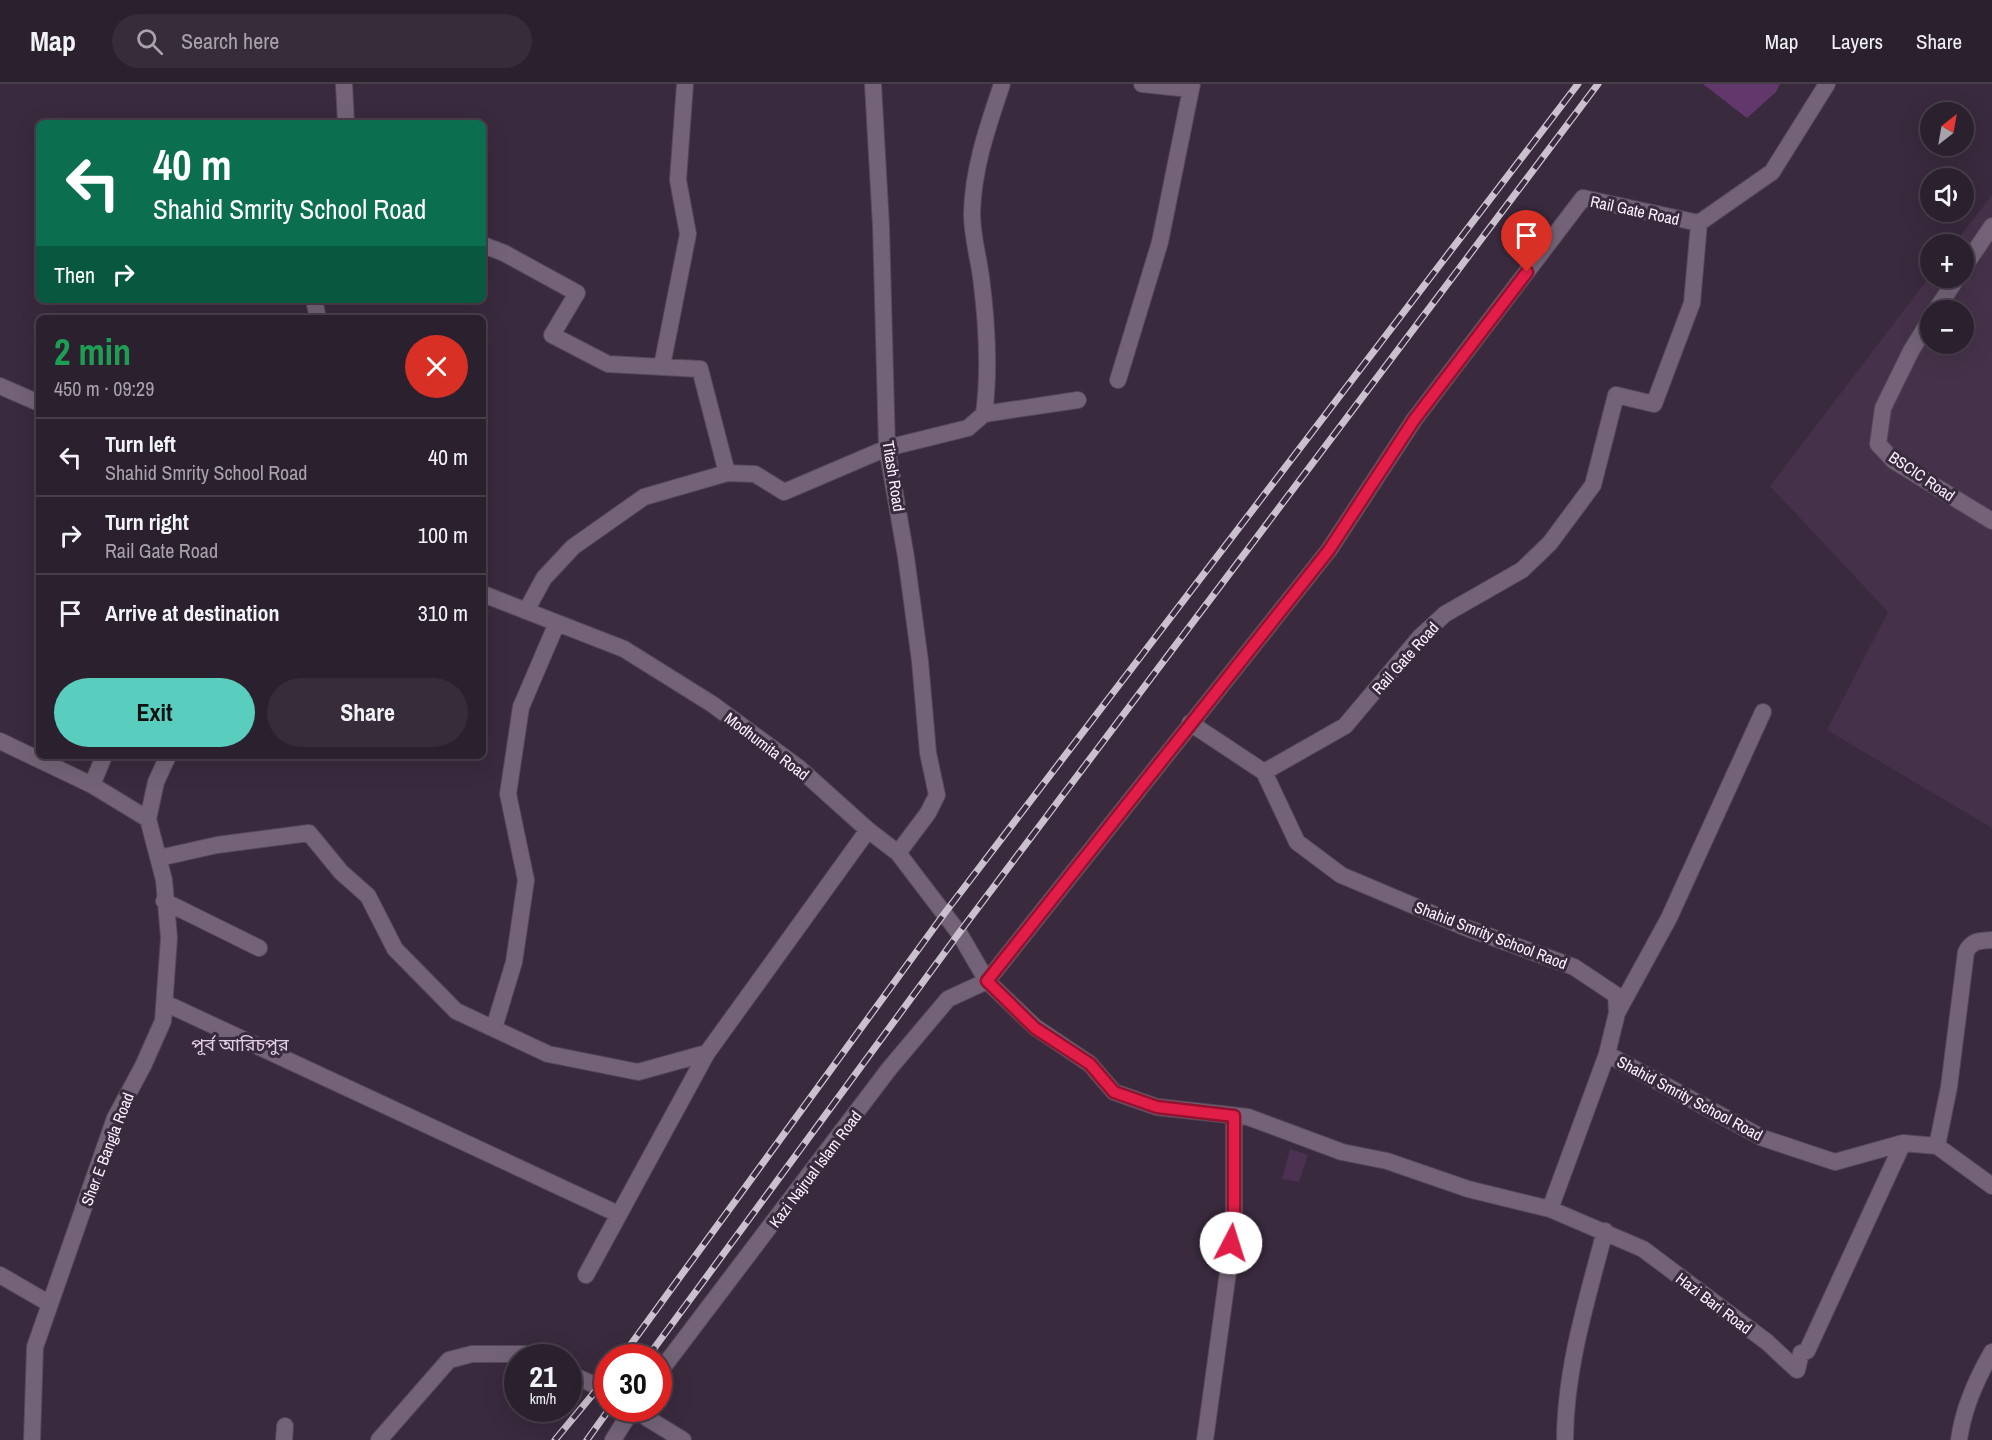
<!DOCTYPE html>
<html lang="en">
<head>
<meta charset="utf-8">
<style>
	:root { --surface:#2b202e; --page:#372d3a; --text:#f1f3f6; --muted:#a6a3aa; --line:#473e4a; --accent:#59cebf }
	body { margin:0; font-family:"Archivo Narrow","Noto Sans Bengali",sans-serif; background:var(--page); color:var(--text); height:100vh; display:flex; flex-direction:column; font-size:22px; white-space:nowrap }
	* { box-sizing:border-box; margin:0 }
	p { font-size:20px; color:var(--muted) }
	.icon { flex:none; width:33px; height:33px; fill:none; stroke:currentColor; stroke-width:2; stroke-linecap:round; stroke-linejoin:round }
	.map { position:relative; flex:1; overflow:hidden }
	.side { position:absolute; left:36px; top:231px; width:450px; height:444px; display:flex; flex-direction:column; background:var(--surface); border-radius:9px; box-shadow:0 6px 24px #0002,0 0 0 2px var(--line) }
	.side>* { flex:none }
	.banner { position:absolute; left:36px; top:36px; width:450px; height:183px; border-radius:9px; box-shadow:0 6px 24px #0002,0 0 0 2px var(--line); background:#0b6e4f; color:#fff; overflow:hidden }
	.needle { width:39px; rotate:31deg }
	.fabs { position:absolute; left:1920px; top:18px; display:grid; gap:12px }
	.fabs a { display:grid; place-items:center; width:54px; height:54px; border-radius:50%; background:var(--surface); box-shadow:0 6px 24px #0002,0 0 0 2px var(--line); font-size:30px }
	.speed { position:absolute; left:504px; top:1260px; display:flex; gap:12px; font-size:30px; font-weight:700; text-align:center }
	.speed>* { display:grid; place-content:center; width:78px; height:78px; border-radius:50%; background:var(--surface); box-shadow:0 6px 24px #0002,0 0 0 2px var(--line); line-height:1 }
	.speed small { font-size:15px; font-weight:400 }
	.speed .limit { border:9px solid #d22; background:#fff; color:#111 }
	.pin { position:absolute; display:grid; place-items:center; width:51px; height:51px; color:#fff; margin:-62px -26px; border-radius:50% 50% 50% 0; rotate:-45deg; box-shadow:0 0 6px #0007 }
	.pin .icon { rotate:45deg }
	.me { position:absolute; width:66px; margin:-33px; rotate:5deg; stroke-linejoin:round; filter:drop-shadow(0 0 4px #0008) }
	.turn { display:flex; align-items:center; gap:21px; height:126px; padding:0 18px; font-size:27px }
	.turn .icon { width:78px; height:78px; stroke-width:2.5 }
	.turn b { display:block; font-size:42px; line-height:51px }
	.then { display:flex; align-items:center; height:57px; padding:0 18px; background:#0003; gap:12px; font-size:22px }
	.round { display:grid; place-items:center; flex:none; width:63px; height:63px; border-radius:32px; background:var(--page) }
	.overview { display:flex; align-items:center; justify-content:space-between; height:102px; padding:0 18px }
	h1 { font-size:36px; font-weight:800; line-height:45px; color:#1e9e55 }
	.button { display:flex; gap:12px; margin-top:auto; padding:12px 18px }
	.button a { flex:1; height:69px; border-radius:36px; background:var(--accent); color:#111; font-size:24px; font-weight:800; line-height:69px; text-align:center }
	.button a+a { background:var(--page); color:var(--text) }
	ul { padding:0; list-style:none }
	li { display:flex; align-items:center; gap:18px; height:78px; padding:0 18px; border-top:2px solid var(--line) }
	li div { flex:1 }
	li b { display:block; font-size:22px }
	li em { font-style:normal }
	header { display:flex; align-items:center; gap:36px; box-sizing:border-box; height:84px; padding:0 30px; background:var(--surface); border-bottom:2px solid var(--line) }
	header strong { font-size:28px }
	nav { display:flex; gap:33px; margin-inline-start:auto; font-size:21px }
	.search { width:420px; height:54px; background:var(--page); display:flex; align-items:center; gap:15px; box-sizing:border-box; padding:0 21px; border-radius:33px; color:var(--muted); font-size:22px }
	.map>svg:first-child { display:block }
	.built { fill:#45324a; fill-rule:evenodd }
	.green { fill:#4c3153 }
	.water { fill:#62376c }
	.lines { fill:none; stroke-linecap:round; stroke-linejoin:round }
	.street-casing { stroke:#554857; stroke-width:18 }
	.street { stroke:#746378; stroke-width:16 }
	.rail-casing { stroke:#cbc0ce; stroke-width:7 }
	.rail { stroke:#392a3d; stroke-width:4.5; stroke-dasharray:14; stroke-linecap:butt }
	.route-casing { stroke:#92132f; stroke-width:15 }
	.route { stroke:#e11d48; stroke-width:10 }
	.labels { text-anchor:middle; dominant-baseline:central; stroke-width:6; stroke-linejoin:round; paint-order:stroke }
	.street-label { font-size:16px; fill:#fbf1fd; stroke:#392a3d }
	.neighbourhood-label { font-size:18px; fill:#e1cde6; stroke:#392a3d }
</style>
</head>
<body>
<header>
<strong>Map</strong>
<div class="search"><svg class="icon" aria-label="search" viewBox="0 0 24 24"><circle cx="10" cy="10" r="6"/><path d="M15 15l6 6"/></svg>Search here</div>
<nav><a>Map</a><a>Layers</a><a>Share</a></nav>
</header>
<div class="map">
<svg width="1992" height="1356" viewBox="0 0 1992 1356">
	<rect width="100%" height="100%" fill="#392a3d"/>
	<path class="built" d="M 1992,111 L 1992,744 L 1827,646 L 1888,528 L 1770,402 L 1930,192 L 1964,194 L 1964,160 L 1954,160 ZM 1930,226 L 1964,226 L 1964,260 L 1930,260 Z"/>
	<path class="green" d="M 1290,1065 L 1308,1071 L 1299,1098 L 1282,1095 Z"/>
	<path class="water" d="M 1703,0 L 1780,0 L 1776,8 L 1747,34 Z"/>
	<g class="lines">
		<g class="street-casing">
			<path id="street" d="M 344,0 L 346,39
				M 873,0 L 881,142 L 887,364 L 906,473 L 920,577 L 928,669 L 937,711 L 928,729 L 898,769
				M 1142,0 L 1190,5
				M 483,161 L 504,169 L 577,209 L 552,251 L 608,280 L 700,285 L 727,389
				M 1964,183 L 1992,142
				M 314,216 L 318,234
				M 1936,226 L 1957,194
				M 1930,236 L 1911,267 L 1883,324 L 1878,360 L 1894,377 L 1992,437
				M 662,282 L 688,150 L 678,96 L 685,0
				M 1118,296 L 1160,158 L 1192,0
				M 0,302 L 39,319
				M 984,330 C 990,285 987,239 981,193 C 978,171 972,152 972,129 C 973,84 988,42 1002,0
				M 483,510 L 624,565 L 712,620 L 799,684 L 868,746 L 898,769 L 959,849 L 987,897 L 1035,943 L 1090,980 L 1114,1008 L 1157,1023 L 1248,1033 L 1342,1068 L 1387,1077 L 1468,1105 L 1550,1125 L 1607,970 L 1763,1054 L 1835,1078 L 1903,1059 L 1937,1062 L 1992,1102
				M 526,527 L 544,494 L 573,463 L 644,413 L 727,389 L 755,390 L 784,408 L 887,364 L 968,344 L 984,330 L 1078,316
				M 1190,639 L 1264,688 L 1297,758 L 1341,791 L 1464,843 L 1574,883 L 1616,911 L 1617,929 L 1669,834 L 1763,628
				M 0,657 L 92,701 L 148,735
				M 1264,688 L 1345,642 L 1420,553 L 1445,530 L 1522,486 L 1550,459 L 1593,401 L 1616,311 L 1654,320 L 1692,219 L 1699,139
				M 92,701 L 104,672
				M 159,774 L 217,761 L 309,749 L 341,788 L 368,812 L 395,865 L 456,927 L 548,970 L 638,988 L 707,969
				M 164,817 L 259,864
				M 165,919 L 618,1130
				M 494,944 L 514,878 L 526,796 L 508,710 L 521,623 L 557,539
				M 1607,970 L 1617,929
				M 1937,1062 L 1949,1003 L 1966,868 C 1972,856 1980,857 1992,856
				M 1550,1125 L 1643,1165 L 1767,1258 L 1797,1286 L 1801,1269 L 1807,1267 L 1903,1059
				M 0,1191 L 50,1220
				M 586,1191 L 707,969 L 868,746
				M 568,1289 L 608,1307
				M 658,1290 L 889,985 L 948,915 L 987,897 L 1329,466 L 1414,336 L 1583,114 L 1699,139 L 1772,88 L 1827,0
				M 639,1324 L 647,1334 L 683,1356
				M 32,1356 L 35,1263 L 115,1034 L 143,982 L 163,937 L 169,854 L 164,796 L 148,735 L 156,698 L 168,672
				M 284,1356 L 285,1342
				M 379,1356 L 449,1276 L 472,1270 L 529,1270 L 536,1274
				M 613,1356 L 633,1324
				M 1205,1356 L 1234,1144 L 1234,1032
				M 1565,1356 C 1565,1286 1587,1215 1605,1147
				M 1959,1356 C 1963,1326 1977,1294 1992,1268"/>
		</g>
		<use href="#street" class="street"/>
		<g class="rail-casing">
			<path id="rail" d="M 621,1274 L 944,830 L 1578,0
				M 647,1274 L 959,849 L 1598,0
				M 555,1356 L 608,1292
				M 587,1356 L 610,1324"/>
		</g>
		<use href="#rail" class="rail"/>
	</g>
	<g class="lines">
		<g class="route-casing">
			<path id="route" d="M 1231,1159 L 1234,1144 L 1234,1032 L 1157,1023 L 1114,1008 L 1090,980 L 1035,944 L 987,897 L 1329,466 L 1414,336 L 1527,188"/>
		</g>
		<use href="#route" class="route"/>
	</g>
	<g class="labels">
		<g class="street-label">
			<text transform="translate(1635 126) rotate(12)">Rail Gate Road</text>
			<text transform="translate(894 392) rotate(81)">Titash Road</text>
			<text transform="translate(1922 392) rotate(34)">BSCIC Road</text>
			<text transform="translate(1405 574) rotate(-48)">Rail Gate Road</text>
			<text transform="translate(767 662) rotate(37)">Modhumita Road</text>
			<text transform="translate(1491 851) rotate(21)">Shahid Smrity School Raod</text>
			<text transform="translate(1690 1014) rotate(28)">Shahid Smrity School Road</text>
			<text transform="translate(107 1065) rotate(-69)">Sher E Bangla Road</text>
			<text transform="translate(815 1085) rotate(-53)">Kazi Najrual Islam Road</text>
			<text transform="translate(1714 1219) rotate(37)">Hazi Bari Road</text>
		</g>
		<g class="neighbourhood-label">
			<text x="240" y="960">পূর্ব আরিচপুর</text>
		</g>
	</g>
</svg>
<div class="fabs">
<a><svg class="needle" viewBox="-14 -14 28 28"><path d="M0-13l5 13h-10z" fill="#e53935"/><path d="M0 13l5-13h-10z" fill="#a6a3aa"/></svg></a>
<a><svg class="icon" aria-label="sound" viewBox="0 0 24 24"><path d="M4 9h4l5-4v14l-5-4H4zM17 9q2 3 0 6"/></svg></a>
<a>+</a>
<a>−</a>
</div>
<div class="speed"><div>21<small>km/h</small></div><div class="limit">30</div></div>
<div class="pin" style="left:1527px;top:188px;background:#d93025"><svg class="icon" aria-label="arrive" viewBox="0 0 24 24"><path d="M6 21V4h12l-3 4 3 4H6"/></svg></div>
<svg class="me" style="left:1231px;top:1159px" viewBox="-20 -20 40 40"><circle r="19" fill="#fff"/><path d="M0-13L10 11 0 6-10 11z" fill="#e11d48"/></svg>
<div class="banner">
<div class="turn"><svg class="icon" aria-label="left" viewBox="0 0 24 24"><path d="M17 20v-9H6M10 6l-5 5 5 5"/></svg><div><b>40 m</b>Shahid Smrity School Road</div></div>
<div class="then">Then<svg class="icon" aria-label="right" viewBox="0 0 24 24"><path d="M7 20v-9h11M14 6l5 5-5 5"/></svg></div>
</div>
<section class="side">
<div class="overview"><div><h1>2 min</h1><p>450 m · 09:29</p></div><a class="round" style="background:#d93025;color:#fff"><svg class="icon" aria-label="close" viewBox="0 0 24 24"><path d="M6 6l12 12M18 6L6 18"/></svg></a></div>
<ul>
<li><svg class="icon" aria-label="left" viewBox="0 0 24 24"><path d="M17 20v-9H6M10 6l-5 5 5 5"/></svg><div><b>Turn left</b><p>Shahid Smrity School Road</p></div><em>40 m</em></li>
<li><svg class="icon" aria-label="right" viewBox="0 0 24 24"><path d="M7 20v-9h11M14 6l5 5-5 5"/></svg><div><b>Turn right</b><p>Rail Gate Road</p></div><em>100 m</em></li>
<li><svg class="icon" aria-label="arrive" viewBox="0 0 24 24"><path d="M6 21V4h12l-3 4 3 4H6"/></svg><div><b>Arrive at destination</b></div><em>310 m</em></li>
</ul>
<div class="button"><a>Exit</a><a>Share</a></div>
</section>
</div>
</body>
</html>
